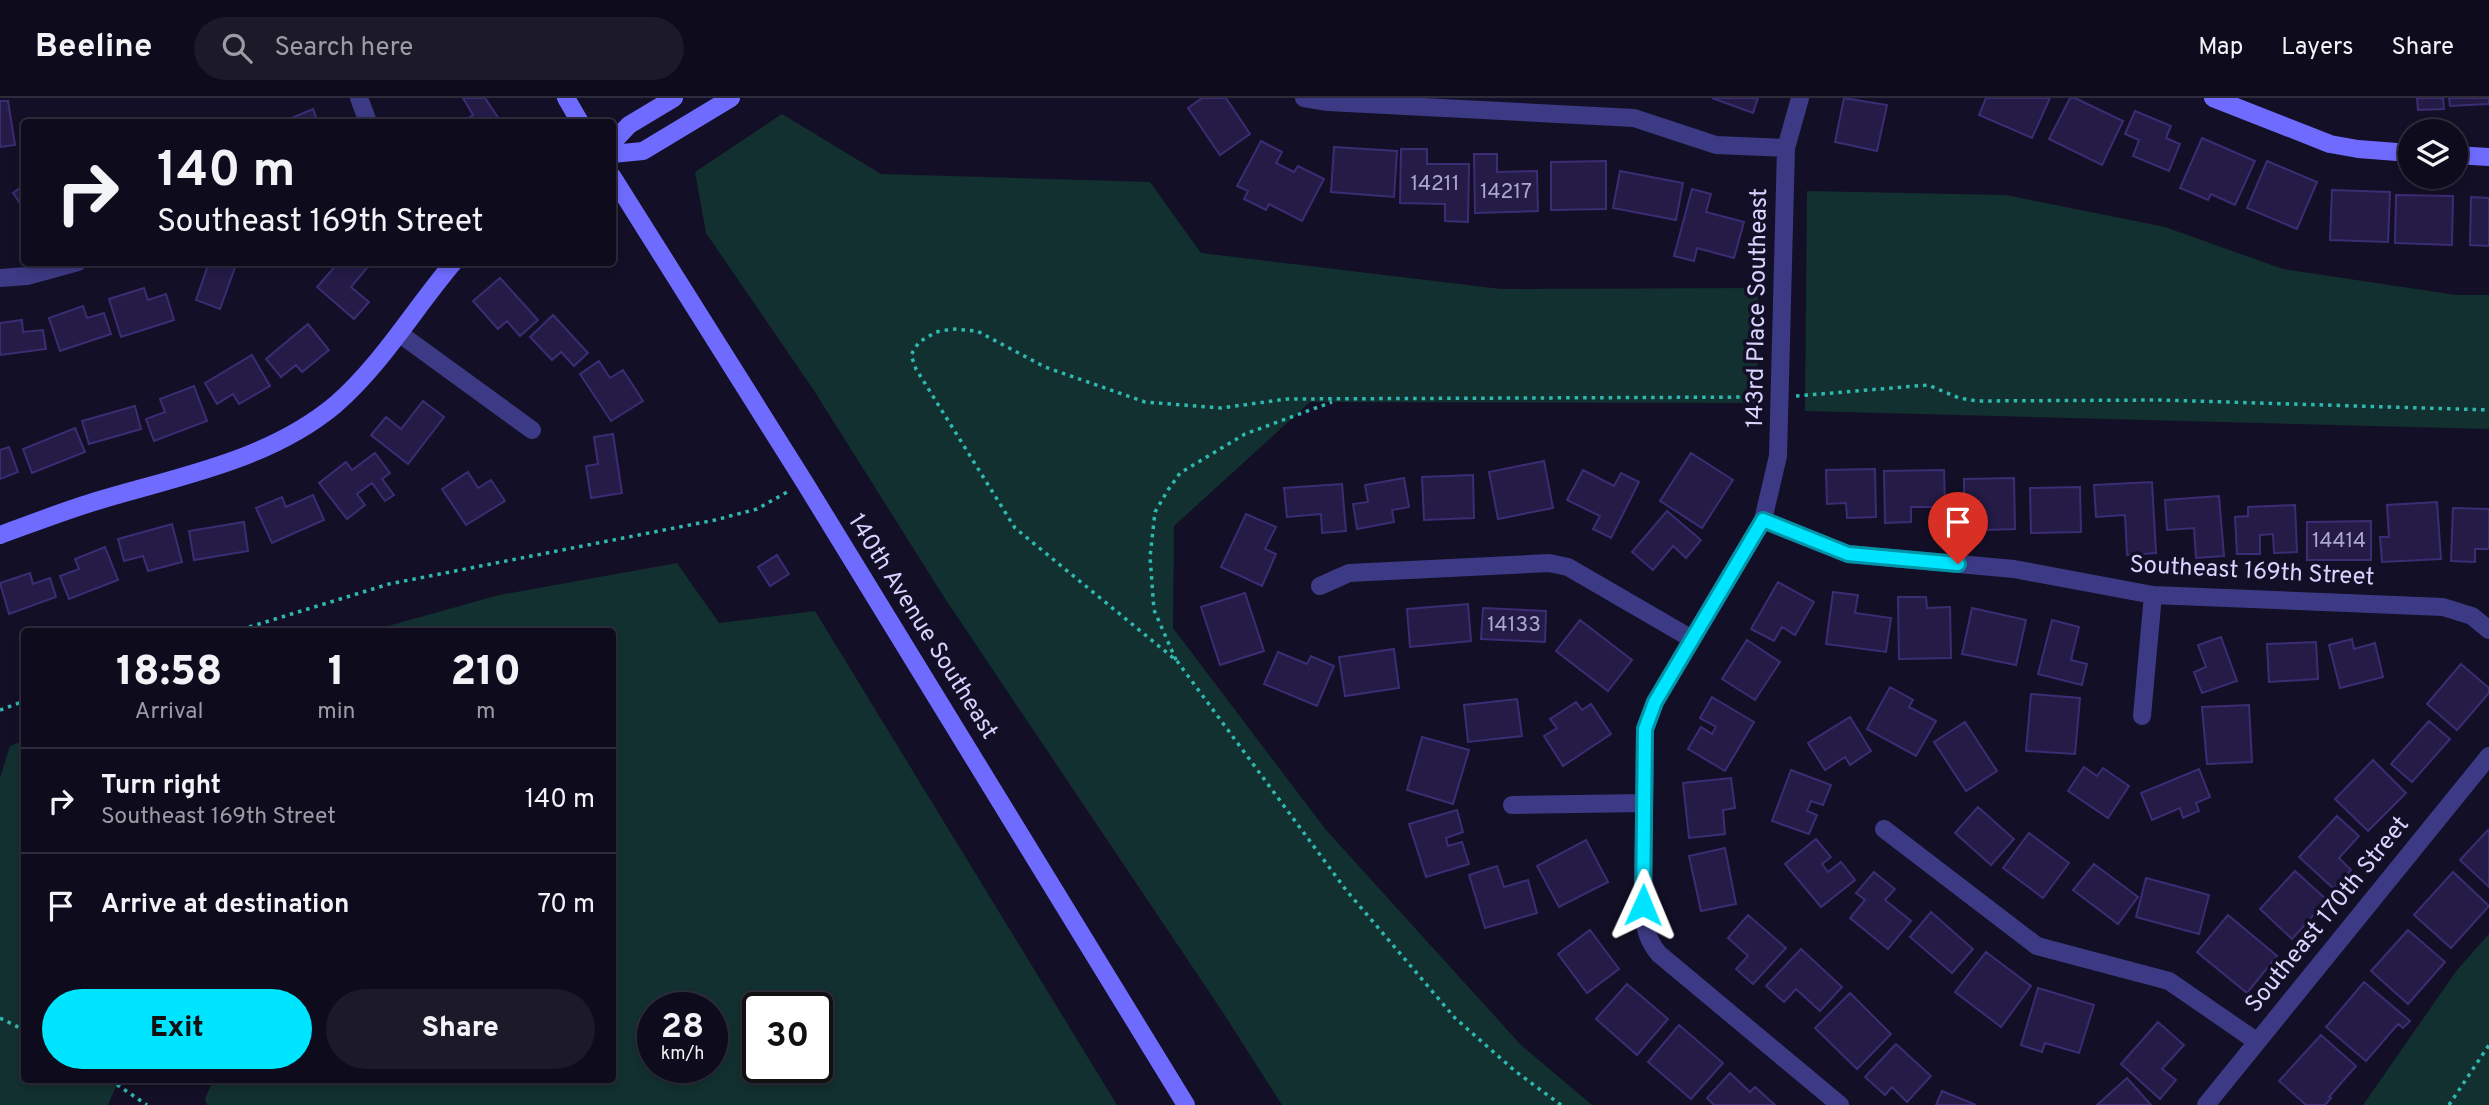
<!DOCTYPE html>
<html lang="en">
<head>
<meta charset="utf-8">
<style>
	:root { --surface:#0e0b1c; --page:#1c1929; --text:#f1f3f6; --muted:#9b9ba3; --line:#2e2b3b; --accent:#00e5ff }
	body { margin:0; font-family:Overpass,sans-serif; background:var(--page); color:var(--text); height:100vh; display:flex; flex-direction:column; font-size:26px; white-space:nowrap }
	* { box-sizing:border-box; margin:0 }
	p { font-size:23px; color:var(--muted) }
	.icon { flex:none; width:38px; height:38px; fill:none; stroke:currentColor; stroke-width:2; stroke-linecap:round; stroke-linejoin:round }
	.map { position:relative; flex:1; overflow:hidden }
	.drawer { position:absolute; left:21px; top:530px; width:595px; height:455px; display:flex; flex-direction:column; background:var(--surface); border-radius:7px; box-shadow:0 4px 10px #0003,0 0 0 2px var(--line) }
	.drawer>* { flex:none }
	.hud { position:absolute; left:21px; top:21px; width:595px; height:147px; border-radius:7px; box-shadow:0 4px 10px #0003,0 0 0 2px var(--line); background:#0e0b1c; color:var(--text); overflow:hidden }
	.fabs { position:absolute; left:2398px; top:21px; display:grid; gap:14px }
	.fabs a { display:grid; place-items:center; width:70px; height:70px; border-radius:50%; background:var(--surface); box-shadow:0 4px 10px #0003,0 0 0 2px var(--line); font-size:35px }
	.speed { position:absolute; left:637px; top:894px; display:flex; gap:14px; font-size:35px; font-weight:700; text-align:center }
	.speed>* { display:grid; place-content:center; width:91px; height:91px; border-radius:50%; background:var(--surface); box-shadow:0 4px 10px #0003,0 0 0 2px var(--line); line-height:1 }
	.speed small { font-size:18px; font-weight:400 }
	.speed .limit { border:4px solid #111; border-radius:10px; background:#fff; color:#111 }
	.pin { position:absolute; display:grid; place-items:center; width:60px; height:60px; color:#fff; margin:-72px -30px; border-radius:50% 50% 50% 0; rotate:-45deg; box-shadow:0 0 7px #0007 }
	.pin .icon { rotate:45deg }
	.me { position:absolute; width:77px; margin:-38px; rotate:1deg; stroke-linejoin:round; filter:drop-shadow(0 0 5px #0008) }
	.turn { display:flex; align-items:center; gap:24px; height:147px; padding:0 21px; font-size:32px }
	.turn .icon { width:91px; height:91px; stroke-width:2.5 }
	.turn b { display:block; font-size:49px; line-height:60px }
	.eta { display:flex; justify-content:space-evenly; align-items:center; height:119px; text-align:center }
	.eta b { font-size:42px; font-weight:800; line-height:49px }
	.primary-button { display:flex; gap:14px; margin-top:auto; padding:14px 21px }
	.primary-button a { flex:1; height:80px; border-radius:42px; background:var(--accent); color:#111; font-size:28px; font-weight:800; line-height:80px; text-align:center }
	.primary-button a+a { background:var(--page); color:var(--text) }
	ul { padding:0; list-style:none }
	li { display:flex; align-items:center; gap:21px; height:105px; padding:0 21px; border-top:2px solid var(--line) }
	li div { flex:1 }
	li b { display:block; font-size:26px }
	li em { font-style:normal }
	header { display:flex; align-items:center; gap:42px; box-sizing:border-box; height:98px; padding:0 35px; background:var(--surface); border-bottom:2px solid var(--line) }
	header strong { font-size:33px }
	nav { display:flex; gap:38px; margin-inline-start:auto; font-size:24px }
	.search { width:490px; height:63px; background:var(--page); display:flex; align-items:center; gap:18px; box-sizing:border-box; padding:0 24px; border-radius:38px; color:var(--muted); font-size:26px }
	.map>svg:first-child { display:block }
	.green { fill:#12302f; fill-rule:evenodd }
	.building { fill:#241b47; stroke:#3b2d73; stroke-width:2 }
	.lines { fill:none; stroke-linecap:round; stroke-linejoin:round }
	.path { stroke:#2fb8b0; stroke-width:3.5; stroke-dasharray:3.5 5; stroke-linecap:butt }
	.street { stroke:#3d3a85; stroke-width:18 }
	.secondary { stroke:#6f6bff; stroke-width:18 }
	.route-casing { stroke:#0095a6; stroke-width:18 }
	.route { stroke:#00e5ff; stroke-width:12 }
	.labels { text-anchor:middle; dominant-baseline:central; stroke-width:7; stroke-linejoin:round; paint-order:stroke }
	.number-label { font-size:21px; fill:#aca6d1 }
	.street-label { font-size:24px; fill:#d9d4ff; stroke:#130f26 }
</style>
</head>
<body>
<header>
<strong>Beeline</strong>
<div class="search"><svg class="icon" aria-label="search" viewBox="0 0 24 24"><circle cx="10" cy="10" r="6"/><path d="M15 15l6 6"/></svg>Search here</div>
<nav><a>Map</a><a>Layers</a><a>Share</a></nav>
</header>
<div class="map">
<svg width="2489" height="1007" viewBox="0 0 2489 1007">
	<rect width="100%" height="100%" fill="#130f26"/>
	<path class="green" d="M 782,16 L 881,76 L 1150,84 L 1201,155 L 1501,191 L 1758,190 L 1757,305 L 1310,304 L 1174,428 L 1173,530 L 1326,732 L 1521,947 L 1592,1007 L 1282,1007 L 1220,910 L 944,499 L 813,291 L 706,135 L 695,74 Z
		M 1807,93 L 2006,97 L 2165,129 L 2283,171 L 2456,197 L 2489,197 L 2489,331 L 1805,313 Z
		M 677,465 L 719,525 L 815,513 L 1117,1007 L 207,1007 L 205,1001 L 213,982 L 612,982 L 612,534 L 386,534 L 388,528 L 499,497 ZM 653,910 L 712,910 L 712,970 L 653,970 ZM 758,910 L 817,910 L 817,970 L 758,970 Z
		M 24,642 L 24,982 L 119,982 L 108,1007 L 0,1007 L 0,680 L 10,648 Z
		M 2489,836 L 2489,1007 L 2363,1007 L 2457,872 Z"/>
	<path class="building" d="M 463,0 L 485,0 L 501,24 L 463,24 L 473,17 Z
		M 1202,0 L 1226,0 L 1250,36 L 1220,57 L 1188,10 Z
		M 1712,0 L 1758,0 L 1753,15 Z
		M 1844,0 L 1887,7 L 1877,53 L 1835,44 Z
		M 1986,0 L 2050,0 L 2032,40 L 1979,17 Z
		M 2070,0 L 2075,0 L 2123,23 L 2102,67 L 2049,41 Z
		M 2417,0 L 2443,0 L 2444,11 L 2418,12 Z
		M 2449,0 L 2489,0 L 2489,6 L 2450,8 Z
		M 0,3 L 8,3 L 15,47 L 0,49 Z
		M 313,11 L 318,24 L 285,24 L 284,23 Z
		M 2135,13 L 2171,28 L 2166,40 L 2180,46 L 2169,73 L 2133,58 L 2139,42 L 2125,36 Z
		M 2202,40 L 2255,63 L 2235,107 L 2211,96 L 2208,102 L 2180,90 Z
		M 1261,43 L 1282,54 L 1276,65 L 1294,74 L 1298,68 L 1324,81 L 1302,123 L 1269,106 L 1266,112 L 1244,101 L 1248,93 L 1237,88 Z
		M 1334,49 L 1397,53 L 1394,99 L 1331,94 Z
		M 1401,51 L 1427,51 L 1427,66 L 1469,66 L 1468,124 L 1445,123 L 1445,106 L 1400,105 Z
		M 1474,56 L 1497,56 L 1497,74 L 1537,73 L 1538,113 L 1475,115 Z
		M 1606,63 L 1606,111 L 1551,112 L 1551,64 Z
		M 2267,63 L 2317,84 L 2297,131 L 2247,110 Z
		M 1620,73 L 1683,85 L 1676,122 L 1613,110 Z
		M 24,87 L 24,111 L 13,95 Z
		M 1692,91 L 1711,96 L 1706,114 L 1744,124 L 1734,160 L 1697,150 L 1694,163 L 1674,158 Z
		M 2332,92 L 2390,94 L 2388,144 L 2330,142 Z
		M 2396,97 L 2453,98 L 2452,147 L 2395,145 Z
		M 2471,99 L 2489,100 L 2489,148 L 2470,147 Z
		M 191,164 L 237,164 L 220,211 L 196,202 L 207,170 Z
		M 339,164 L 372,164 L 351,189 L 369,204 L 354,221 L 317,189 Z
		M 500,180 L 538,222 L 520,238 L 507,223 L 498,231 L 473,203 Z
		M 144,190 L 148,202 L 166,196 L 174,222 L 121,239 L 109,201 Z
		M 83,208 L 87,220 L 104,215 L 111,236 L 60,253 L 49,220 Z
		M 553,217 L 588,255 L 574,268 L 561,254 L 552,262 L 530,239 Z
		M 22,222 L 23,234 L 43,232 L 46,251 L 0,257 L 0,225 Z
		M 308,226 L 329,252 L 302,274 L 296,267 L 281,279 L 266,261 Z
		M 252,257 L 270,288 L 239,306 L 233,296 L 217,306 L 205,285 Z
		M 599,263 L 610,280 L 623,272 L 643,303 L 611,323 L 580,276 Z
		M 194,288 L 207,323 L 154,343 L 146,321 L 165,314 L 160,301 Z
		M 423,303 L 444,319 L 408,366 L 371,337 L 386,319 L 401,331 Z
		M 135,308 L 141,331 L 89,346 L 82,323 Z
		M 75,330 L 85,354 L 32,375 L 23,351 Z
		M 613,336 L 622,395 L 591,400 L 586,368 L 598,366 L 594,339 Z
		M 9,349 L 18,374 L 0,381 L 0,352 Z
		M 375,355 L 390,375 L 382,381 L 394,397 L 385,403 L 372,385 L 357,396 L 365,407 L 347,421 L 319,385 L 346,364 L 352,372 Z
		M 1691,355 L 1733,382 L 1702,430 L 1660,403 Z
		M 1544,363 L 1553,410 L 1498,421 L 1489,374 Z
		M 1875,371 L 1876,419 L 1847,420 L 1846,405 L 1827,406 L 1826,372 Z
		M 1583,372 L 1614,388 L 1621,375 L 1639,384 L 1611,440 L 1593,431 L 1600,418 L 1567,402 Z
		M 1944,372 L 1945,409 L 1911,409 L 1911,424 L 1885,425 L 1884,373 Z
		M 468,374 L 478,390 L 491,382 L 505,403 L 466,427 L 442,391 Z
		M 1473,377 L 1474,420 L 1424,422 L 1422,379 Z
		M 1404,380 L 1409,409 L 1392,412 L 1394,424 L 1357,431 L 1353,406 L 1368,404 L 1365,387 Z
		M 2014,380 L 2015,431 L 1985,432 L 1985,414 L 1964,415 L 1964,381 Z
		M 2152,384 L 2156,455 L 2127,457 L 2125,417 L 2096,419 L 2094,387 Z
		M 1342,386 L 1346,433 L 1322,435 L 1321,416 L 1287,419 L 1284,390 Z
		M 2080,389 L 2081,434 L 2031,435 L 2030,390 Z
		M 313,397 L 324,422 L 272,445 L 256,410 L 282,399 L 286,409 Z
		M 2219,398 L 2224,458 L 2196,460 L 2194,430 L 2167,432 L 2165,402 Z
		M 2437,404 L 2441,461 L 2382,464 L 2380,439 L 2389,439 L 2387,407 Z
		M 2295,407 L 2297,454 L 2274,455 L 2273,436 L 2260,437 L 2260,456 L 2237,456 L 2235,419 L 2248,418 L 2248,409 Z
		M 2453,410 L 2489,411 L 2489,451 L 2475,451 L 2475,464 L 2451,463 Z
		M 1667,413 L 1701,442 L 1686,460 L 1673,448 L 1653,472 L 1632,454 Z
		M 1246,416 L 1276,429 L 1265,451 L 1276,456 L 1262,488 L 1221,469 Z
		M 2371,423 L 2371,462 L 2307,462 L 2307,424 Z
		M 244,424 L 248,453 L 194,462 L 189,433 Z
		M 172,426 L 182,464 L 148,473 L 143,458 L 124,463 L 118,441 Z
		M 105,449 L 118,482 L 69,501 L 60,478 L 79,471 L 75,461 Z
		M 777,457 L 789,476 L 770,488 L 758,469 Z
		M 30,475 L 33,486 L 50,480 L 56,499 L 9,516 L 0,485 Z
		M 1778,484 L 1814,504 L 1795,537 L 1782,529 L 1774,543 L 1751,531 Z
		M 1833,494 L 1858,497 L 1855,515 L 1891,520 L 1886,554 L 1826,546 Z
		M 1245,495 L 1264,553 L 1220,567 L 1201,509 Z
		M 1898,499 L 1926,499 L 1927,510 L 1950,509 L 1951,560 L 1899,561 Z
		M 1468,506 L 1471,543 L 1410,549 L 1407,511 Z
		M 1483,510 L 1546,513 L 1545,544 L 1481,541 Z
		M 1972,510 L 2026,522 L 2016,567 L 1962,556 Z
		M 1580,522 L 1632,562 L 1608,593 L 1556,553 Z
		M 2052,522 L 2079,529 L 2071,562 L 2087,566 L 2082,587 L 2038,576 Z
		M 2221,539 L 2237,583 L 2202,595 L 2194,574 L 2206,569 L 2198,547 Z
		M 2352,541 L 2354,551 L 2375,545 L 2383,579 L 2340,590 L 2329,547 Z
		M 1747,542 L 1780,564 L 1755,602 L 1722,581 Z
		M 2316,544 L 2318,581 L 2269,584 L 2267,546 Z
		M 1394,551 L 1399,590 L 1345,598 L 1339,559 Z
		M 1278,554 L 1307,566 L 1311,558 L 1334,568 L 1317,608 L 1264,586 Z
		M 2461,566 L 2489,590 L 2489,595 L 2457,632 L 2427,606 Z
		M 1890,589 L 1913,602 L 1909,609 L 1936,623 L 1916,658 L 1867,631 Z
		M 2031,596 L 2080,600 L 2075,656 L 2026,653 Z
		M 1712,599 L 1754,624 L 1725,673 L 1688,651 L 1701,629 L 1712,636 L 1716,629 L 1700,620 Z
		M 1517,601 L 1522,638 L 1468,644 L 1464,607 Z
		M 1576,604 L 1582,612 L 1591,606 L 1611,636 L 1563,668 L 1544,638 L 1557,630 L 1550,621 Z
		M 2249,607 L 2252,664 L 2207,666 L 2202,609 Z
		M 1850,619 L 1871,653 L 1850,667 L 1845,659 L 1825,672 L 1808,645 Z
		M 2429,623 L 2450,641 L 2412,684 L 2391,666 Z
		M 1965,624 L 1997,673 L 1966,693 L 1934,644 Z
		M 1422,639 L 1469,652 L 1453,706 L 1407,692 Z
		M 2373,662 L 2406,695 L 2368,733 L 2335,701 Z
		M 2084,669 L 2097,678 L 2103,670 L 2129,688 L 2108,720 L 2068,693 Z
		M 2199,671 L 2210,699 L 2196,705 L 2199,713 L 2183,720 L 2180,710 L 2152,722 L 2141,695 Z
		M 1791,672 L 1831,687 L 1823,707 L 1811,703 L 1807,713 L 1817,717 L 1809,736 L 1772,723 Z
		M 1731,680 L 1735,710 L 1723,712 L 1725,736 L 1689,740 L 1683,685 Z
		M 1978,709 L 2014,741 L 1991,767 L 1955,735 Z
		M 1457,712 L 1463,734 L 1446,740 L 1448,748 L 1462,744 L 1469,766 L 1426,779 L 1409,726 Z
		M 2337,718 L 2359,738 L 2339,760 L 2351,772 L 2334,791 L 2299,759 Z
		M 2488,732 L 2489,734 L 2489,789 L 2460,762 Z
		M 2029,735 L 2069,765 L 2043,800 L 2003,770 Z
		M 1816,741 L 1831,759 L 1822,766 L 1828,774 L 1841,764 L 1855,782 L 1821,809 L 1785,766 Z
		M 1586,742 L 1608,784 L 1559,809 L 1537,768 Z
		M 1725,750 L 1736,806 L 1701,813 L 1689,758 Z
		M 2094,766 L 2138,799 L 2118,826 L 2073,792 Z
		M 1497,768 L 1504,789 L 1528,782 L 1537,815 L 1485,830 L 1469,777 Z
		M 2295,773 L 2327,802 L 2292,841 L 2260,811 Z
		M 1874,774 L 1895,791 L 1885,802 L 1911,823 L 1888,851 L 1850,820 L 1865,802 L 1856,795 Z
		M 2453,774 L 2489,808 L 2451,850 L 2414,817 Z
		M 2146,780 L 2209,797 L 2199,836 L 2136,819 Z
		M 1931,814 L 1973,851 L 1952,875 L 1910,839 Z
		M 1748,817 L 1786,850 L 1753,886 L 1736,871 L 1748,858 L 1728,840 Z
		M 2228,817 L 2277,858 L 2247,895 L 2197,854 Z
		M 1590,832 L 1619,871 L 1587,895 L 1558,856 Z
		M 2408,832 L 2445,864 L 2408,906 L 2371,873 Z
		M 1801,851 L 1842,889 L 1820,913 L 1796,891 L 1784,904 L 1766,888 Z
		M 1986,854 L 2031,888 L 2001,929 L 1955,894 Z
		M 2364,884 L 2410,923 L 2403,930 L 2398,926 L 2366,963 L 2326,929 Z
		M 1627,886 L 1668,921 L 1637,957 L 1596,921 Z
		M 2038,890 L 2094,907 L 2079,955 L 2045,945 L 2042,954 L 2021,947 Z
		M 1850,895 L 1891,936 L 1857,971 L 1815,930 Z
		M 2158,924 L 2184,947 L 2162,971 L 2176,982 L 2160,1001 L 2121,966 Z
		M 1679,927 L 1723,965 L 1691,1001 L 1648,964 Z
		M 2321,937 L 2356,968 L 2329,999 L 2331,1000 L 2325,1007 L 2306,1007 L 2279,983 Z
		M 1896,946 L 1931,978 L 1907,1004 L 1892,989 L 1885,997 L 1865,979 Z
		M 1730,975 L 1750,994 L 1755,989 L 1775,1007 L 1714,1007 L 1707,1000 Z
		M 2127,980 L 2151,1007 L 2097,1007 Z
		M 1942,993 L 1976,1007 L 1936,1007 Z"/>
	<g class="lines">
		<path class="path" d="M 1796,298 L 1928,287 L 1959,300 L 1977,303 L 2160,302 L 2489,312
			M 233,534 L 389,486 L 715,422 L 757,411 L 789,393
			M 1176,562 L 1154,512 L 1150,459 L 1155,414 L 1168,392 L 1180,375 L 1245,336 L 1332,304
			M 0,612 L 24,603
			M 0,920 L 24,932
			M 110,982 L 147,1007
			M 1561,1007 L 1515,973 L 1455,920 L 1346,792 L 1177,563 L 1015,430 L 916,271 L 911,257 L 919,244 L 936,234 L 952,231 L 977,233 L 1045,269 L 1145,304 L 1221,310 L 1287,301 L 1761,299
			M 2449,1007 L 2489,947"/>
		<path class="street" d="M 359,0 L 368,24
			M 1304,0 L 1328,4 L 1634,20 L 1716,47 L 1786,50
			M 1800,0 L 1786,50 L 1778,358 L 1763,422 L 1655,604 L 1645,631 L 1643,807 C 1644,826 1646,841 1659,856 L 1840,1007
			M 0,180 L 27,178 L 78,164
			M 400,236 L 532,332
			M 1763,422 L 1848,456 L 2014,471 L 2153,497 L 2443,509 L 2472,518 L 2489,532
			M 1320,488 L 1349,475 L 1549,465 L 1568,469 L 1692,541
			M 2142,618 L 2153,497
			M 1512,707 L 1644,705
			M 1884,731 L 2037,848 L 2169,883 L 2256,943
			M 2206,1007 L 2489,658"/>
		<path class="secondary" d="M 566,0 L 580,24
			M 2213,0 L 2330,46 L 2358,51 L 2410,55
			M 612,45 L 629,27 L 674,0
			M 612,56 L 643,53 L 731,0
			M 2455,57 L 2489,59
			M 612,78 L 805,385 L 1186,1007
			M 0,437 C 33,425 66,412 100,402 C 180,378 269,362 335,307 C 382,266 414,211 454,164"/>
	</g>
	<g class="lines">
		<g class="route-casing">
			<path id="route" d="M 1643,807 L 1645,631 L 1655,604 L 1763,422 L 1848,456 L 1958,466"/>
		</g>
		<use href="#route" class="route"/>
	</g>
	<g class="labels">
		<g class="number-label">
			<text x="1435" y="86">14211</text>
			<text x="1506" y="94">14217</text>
			<text x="2339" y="443">14414</text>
			<text x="1514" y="527">14133</text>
		</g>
		<g class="street-label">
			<text transform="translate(1758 210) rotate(-89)">143rd Place Southeast</text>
			<text transform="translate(2252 474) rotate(3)">Southeast 169th Street</text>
			<text transform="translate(922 529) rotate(58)">140th Avenue Southeast</text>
			<text transform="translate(2328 817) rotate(-51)">Southeast 170th Street</text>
		</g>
	</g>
</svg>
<div class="fabs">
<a><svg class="icon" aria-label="layers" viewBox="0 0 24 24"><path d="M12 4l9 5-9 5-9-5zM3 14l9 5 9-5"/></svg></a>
</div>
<div class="speed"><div>28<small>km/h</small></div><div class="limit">30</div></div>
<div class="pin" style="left:1958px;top:466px;background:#d93025"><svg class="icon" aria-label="arrive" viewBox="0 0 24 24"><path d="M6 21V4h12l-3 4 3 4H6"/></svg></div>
<svg class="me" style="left:1643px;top:807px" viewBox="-20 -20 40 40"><path d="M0-17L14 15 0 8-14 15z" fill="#00e5ff" stroke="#fff" stroke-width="4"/></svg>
<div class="hud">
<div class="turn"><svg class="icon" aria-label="right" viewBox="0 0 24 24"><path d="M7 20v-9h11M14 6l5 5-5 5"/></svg><div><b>140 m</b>Southeast 169th Street</div></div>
</div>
<section class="drawer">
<div class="eta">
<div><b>18:58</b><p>Arrival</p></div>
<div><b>1</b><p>min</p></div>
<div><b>210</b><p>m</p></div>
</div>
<ul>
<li><svg class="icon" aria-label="right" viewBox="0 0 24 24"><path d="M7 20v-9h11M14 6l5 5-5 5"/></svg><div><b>Turn right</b><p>Southeast 169th Street</p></div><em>140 m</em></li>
<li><svg class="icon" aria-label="arrive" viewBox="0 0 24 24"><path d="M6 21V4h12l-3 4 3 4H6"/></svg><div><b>Arrive at destination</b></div><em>70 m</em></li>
</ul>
<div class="primary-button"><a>Exit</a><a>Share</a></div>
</section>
</div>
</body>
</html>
